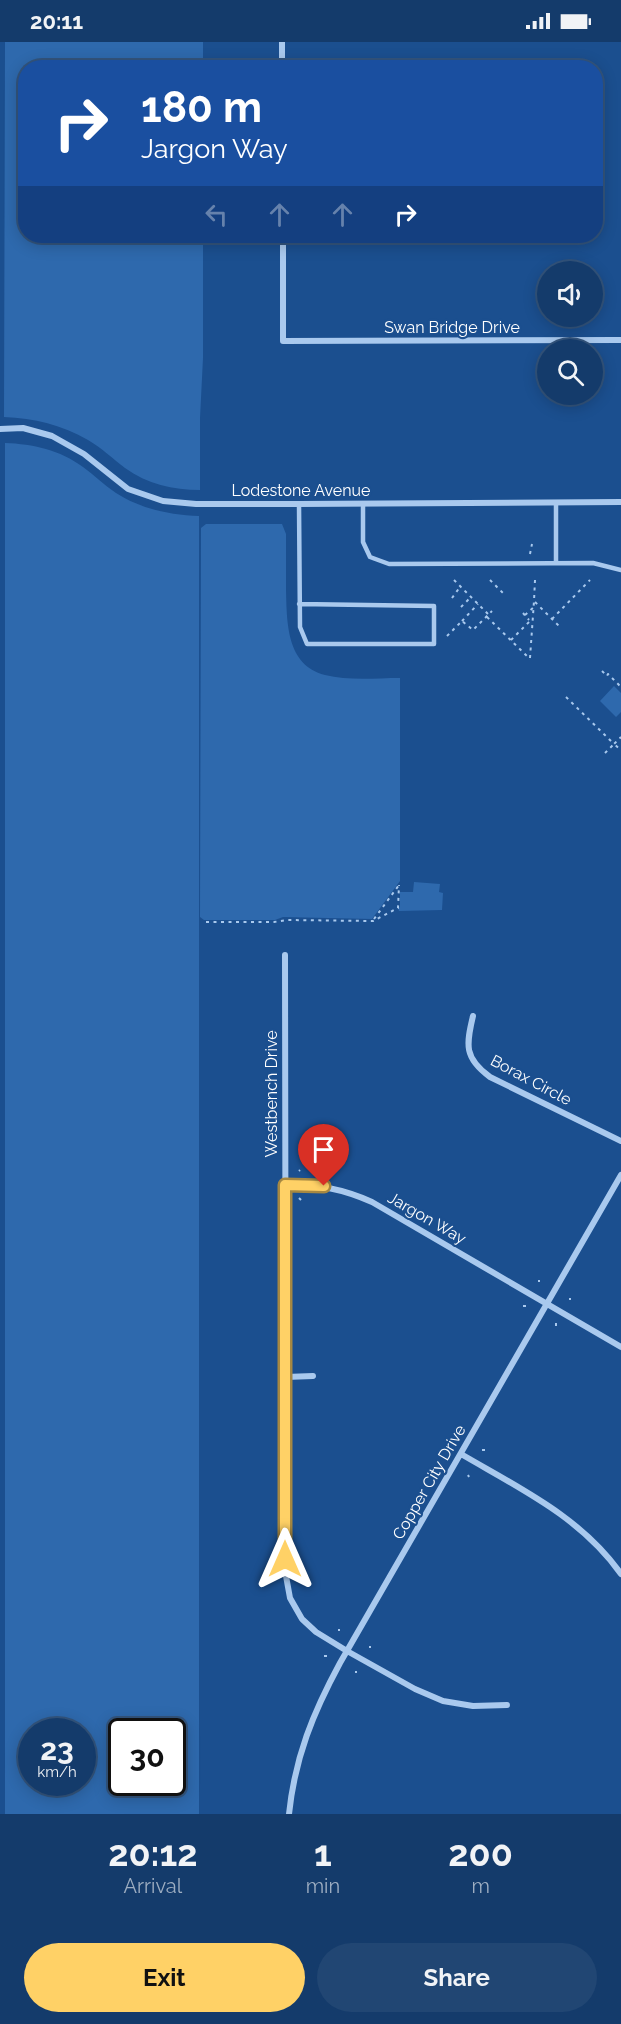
<!DOCTYPE html>
<html lang="en">
<head>
<meta charset="utf-8">
<style>
	:root { --surface:#143b6b; --page:#214673; --text:#f1f3f6; --muted:#9dadc1; --line:#33557e; --accent:#ffd166 }
	body { margin:0; font-family:Raleway,sans-serif; background:var(--page); color:var(--text); height:100vh; display:flex; flex-direction:column; font-size:22px; white-space:nowrap }
	* { box-sizing:border-box; margin:0 }
	p { font-size:20px; color:var(--muted) }
	.icon { flex:none; width:33px; height:33px; fill:none; stroke:currentColor; stroke-width:2; stroke-linecap:round; stroke-linejoin:round }
	.map { position:relative; height:1772px; overflow:hidden }
	.sheet { display:flex; flex-direction:column; background:var(--surface); flex:1 }
	.sheet>* { flex:none }
	.hud { position:absolute; left:18px; top:18px; width:585px; height:183px; border-radius:24px; box-shadow:0 3px 15px #0003,0 0 0 2px var(--line); background:#1a4fa0; color:#fff; overflow:hidden }
	.buttons { position:absolute; left:537px; top:219px; display:grid; gap:12px }
	.buttons a { display:grid; place-items:center; width:66px; height:66px; border-radius:50%; background:var(--surface); box-shadow:0 3px 15px #0003,0 0 0 2px var(--line); font-size:30px }
	.speed { position:absolute; left:18px; top:1676px; display:flex; gap:12px; font-size:30px; font-weight:700; text-align:center }
	.speed>* { display:grid; place-content:center; width:78px; height:78px; border-radius:50%; background:var(--surface); box-shadow:0 3px 15px #0003,0 0 0 2px var(--line); line-height:1 }
	.speed small { font-size:15px; font-weight:400 }
	.speed .limit { border:3px solid #111; border-radius:9px; background:#fff; color:#111 }
	.pin { position:absolute; display:grid; place-items:center; width:51px; height:51px; color:#fff; margin:-62px -26px; border-radius:50% 50% 50% 0; rotate:-45deg; box-shadow:0 0 6px #0007 }
	.pin .icon { rotate:45deg }
	.me { position:absolute; width:66px; margin:-33px; rotate:0deg; stroke-linejoin:round; filter:drop-shadow(0 0 4px #0008) }
	.turn { display:flex; align-items:center; gap:21px; height:126px; padding:0 24px; font-size:27px }
	.turn .icon { width:78px; height:78px; stroke-width:2.5 }
	.turn b { display:block; font-size:42px; line-height:51px }
	.lanes { display:flex; align-items:center; height:57px; padding:0 24px; background:#0003; justify-content:center; gap:30px; direction:ltr }
	.lanes .off { opacity:.35 }
	.eta { display:flex; justify-content:space-evenly; align-items:center; height:102px; text-align:center }
	.eta b { font-size:36px; font-weight:700; line-height:42px }
	.primary-button { display:flex; gap:12px; margin-top:auto; padding:12px 24px }
	.primary-button a { flex:1; height:69px; border-radius:36px; background:var(--accent); color:#111; font-size:24px; font-weight:700; line-height:69px; text-align:center }
	.primary-button a+a { background:var(--page); color:var(--text) }
	.status { display:flex; justify-content:space-between; align-items:center; height:42px; padding:0 30px; background:var(--surface); direction:ltr }
	.status svg { height:16px; fill:currentColor }
	.map>svg:first-child { display:block }
	.green { fill:#2e69ad; fill-rule:evenodd }
	.lines { fill:none; stroke-linecap:round; stroke-linejoin:round }
	.path { stroke:#a9c9ee; stroke-width:2; stroke-dasharray:3 4.5; stroke-linecap:butt }
	.lane { stroke:#a9c9ee; stroke-width:4.5 }
	.street { stroke:#a9c9ee; stroke-width:6 }
	.route-casing { stroke:#a68842; stroke-width:15 }
	.route { stroke:#ffd166; stroke-width:10 }
	.labels { text-anchor:middle; dominant-baseline:central; stroke-width:4.5; stroke-linejoin:round; paint-order:stroke }
	.street-label { font-size:16px; fill:#fff; stroke:#1b4f8f }
</style>
</head>
<body>
<div class="status"><b>20:11</b><svg viewBox="0 0 49 12"><path d="M0 12V9h3v3zM5 12V6h3v6zM10 12V3h3v9zM15 12V0h3v12zM26 1h20v11H26zM47 4h2v5h-2z"/></svg></div>
<div class="map">
<svg width="621" height="1772" viewBox="0 0 621 1772">
	<rect width="100%" height="100%" fill="#1b4f8f"/>
	<path class="green" d="M 5,0 L 203,0 L 203,25 L 26,26 L 26,194 L 203,194 L 203,316 L 200,376 L 200,448 C 173,448 147,442 125,426 C 113,417 102,406 88,398 C 62,383 34,376 4,375 Z
		M 5,401 C 33,402 60,408 83,425 C 94,433 104,443 116,451 C 141,467 170,473 199,474 L 199,1772 L 5,1772 ZM 32,1689 L 82,1689 L 82,1740 L 32,1740 ZM 122,1689 L 172,1689 L 172,1740 L 122,1740 Z
		M 206,482 L 282,482 L 286,492 C 286,511 286,529 286,548 C 287,580 286,623 325,633 C 348,639 376,636 400,636 L 400,839 L 372,877 L 283,875 L 275,878 L 204,878 L 200,875 L 201,486 Z
		M 614,644 L 621,651 L 621,670 L 616,675 L 600,659 Z
		M 414,840 L 440,842 L 439,850 L 443,851 L 442,868 L 399,869 L 398,866 L 400,865 L 400,850 L 413,850 Z"/>
	<g class="lines">
		<path class="path" d="M 530,512 L 532,502
			M 454,538 L 488,572
			M 490,538 L 505,553
			M 535,538 L 534,559 L 559,584
			M 452,556 L 460,545
			M 461,565 L 471,555
			M 523,571 L 529,578
			M 525,573 L 534,565
			M 487,575 L 530,617
			M 552,577 L 590,538
			M 462,579 L 478,562
			M 447,594 L 462,579 L 473,588 L 492,569
			M 511,598 L 530,579
			M 530,616 L 534,559
			M 602,629 L 607,634 L 608,632 L 621,645
			M 566,655 L 614,702 L 621,695
			M 605,711 L 614,702 L 621,708
			M 374,877 L 399,843
			M 206,880 L 274,880 L 287,878 L 373,879 L 398,866 L 399,843
			M 299,1129 L 300,1128
			M 299,1156 L 301,1158
			M 539,1238 L 539,1240
			M 569,1257 L 571,1257
			M 523,1264 L 526,1264
			M 556,1281 L 556,1284
			M 482,1408 L 485,1408
			M 468,1433 L 469,1435
			M 339,1587 L 339,1589
			M 369,1605 L 371,1605
			M 324,1614 L 327,1614
			M 356,1629 L 356,1631"/>
		<path class="lane" d="M 556,461 L 556,521
			M 299,462 L 300,585 L 307,602 L 434,602 L 434,564 L 299,562
			M 363,462 L 363,500 L 370,515 L 389,522 L 593,521 L 621,528"/>
		<path class="street" d="M 282,0 L 282,26
			M 283,194 L 283,299 L 621,298
			M 0,387 L 23,386 L 52,394 L 84,412 L 128,447 L 163,459 L 196,462 L 299,462 L 621,460
			M 285,913 L 286,1534 L 290,1556 L 302,1577 L 316,1590 L 347,1609 L 415,1647 L 443,1659 L 473,1664 L 507,1663
			M 473,974 C 466,1003 464,1016 490,1035 L 621,1099
			M 285,1143 C 317,1142 343,1147 372,1160 L 621,1305
			M 286,1335 L 313,1334
			M 461,1412 C 519,1446 581,1475 621,1532
			M 289,1772 C 295,1715 313,1671 340,1621 L 621,1133"/>
	</g>
	<g class="lines">
		<g class="route-casing">
			<path id="route" d="M 285,1517 L 285,1143 L 324,1144"/>
		</g>
		<use href="#route" class="route"/>
	</g>
	<g class="labels">
		<g class="street-label">
			<text x="452" y="285">Swan Bridge Drive</text>
			<text x="301" y="448">Lodestone Avenue</text>
			<text transform="translate(531 1038) rotate(28)">Borax Circle</text>
			<text transform="translate(271 1052) rotate(-90)">Westbench Drive</text>
			<text transform="translate(427 1176) rotate(30)">Jargon Way</text>
			<text transform="translate(429 1440) rotate(-60)">Copper City Drive</text>
		</g>
	</g>
</svg>
<div class="buttons">
<a><svg class="icon" aria-label="sound" viewBox="0 0 24 24"><path d="M4 9h4l5-4v14l-5-4H4zM17 9q2 3 0 6"/></svg></a>
<a><svg class="icon" aria-label="search" viewBox="0 0 24 24"><circle cx="10" cy="10" r="6"/><path d="M15 15l6 6"/></svg></a>
</div>
<div class="speed"><div>23<small>km/h</small></div><div class="limit">30</div></div>
<div class="pin" style="left:324px;top:1144px;background:#d93025"><svg class="icon" aria-label="arrive" viewBox="0 0 24 24"><path d="M6 21V4h12l-3 4 3 4H6"/></svg></div>
<svg class="me" style="left:285px;top:1517px" viewBox="-20 -20 40 40"><path d="M0-17L14 15 0 8-14 15z" fill="#ffd166" stroke="#fff" stroke-width="4"/></svg>
<div class="hud">
<div class="turn"><svg class="icon" aria-label="right" viewBox="0 0 24 24"><path d="M7 20v-9h11M14 6l5 5-5 5"/></svg><div><b>180 m</b>Jargon Way</div></div>
<div class="lanes"><svg class="icon off" aria-label="left" viewBox="0 0 24 24"><path d="M17 20v-9H6M10 6l-5 5 5 5"/></svg><svg class="icon off" aria-label="ahead" viewBox="0 0 24 24"><path d="M12 20V5M6 11l6-6 6 6"/></svg><svg class="icon off" aria-label="ahead" viewBox="0 0 24 24"><path d="M12 20V5M6 11l6-6 6 6"/></svg><svg class="icon" aria-label="right" viewBox="0 0 24 24"><path d="M7 20v-9h11M14 6l5 5-5 5"/></svg></div>
</div>
</div>
<section class="sheet">
<div class="eta">
<div><b>20:12</b><p>Arrival</p></div>
<div><b>1</b><p>min</p></div>
<div><b>200</b><p>m</p></div>
</div>
<div class="primary-button"><a>Exit</a><a>Share</a></div>
</section>
</body>
</html>
